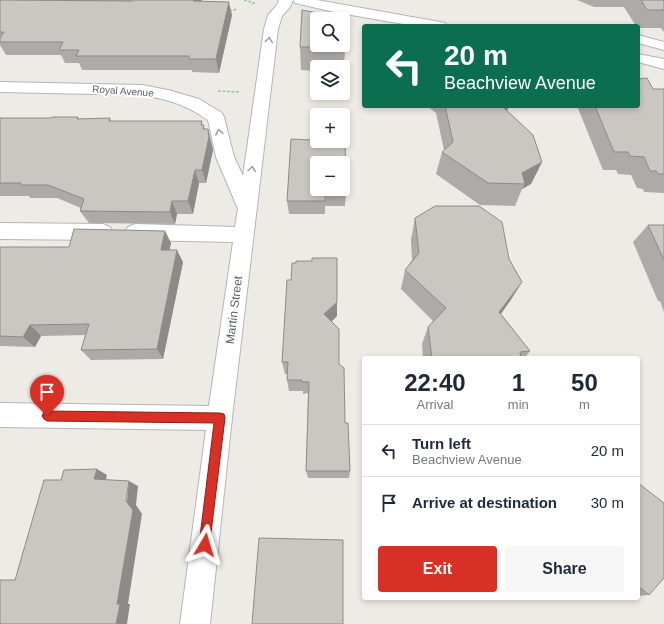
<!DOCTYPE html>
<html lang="en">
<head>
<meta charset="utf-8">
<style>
	:root { --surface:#fff; --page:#f6f6f7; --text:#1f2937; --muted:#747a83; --line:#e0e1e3; --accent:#d93025 }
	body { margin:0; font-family:Arial,sans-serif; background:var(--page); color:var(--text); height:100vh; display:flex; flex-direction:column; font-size:15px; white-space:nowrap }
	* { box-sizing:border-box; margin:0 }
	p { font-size:13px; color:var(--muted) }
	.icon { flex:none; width:22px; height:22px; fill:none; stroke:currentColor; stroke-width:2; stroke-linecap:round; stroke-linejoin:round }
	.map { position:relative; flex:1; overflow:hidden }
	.sheet { position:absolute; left:362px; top:356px; width:278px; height:244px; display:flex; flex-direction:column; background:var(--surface); border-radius:4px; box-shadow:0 2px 6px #0003 }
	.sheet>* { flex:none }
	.guide { position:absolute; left:362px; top:24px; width:278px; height:84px; border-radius:4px; box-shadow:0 2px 6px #0003; background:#0b6e4f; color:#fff; overflow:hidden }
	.buttons { position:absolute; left:310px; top:12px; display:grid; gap:8px }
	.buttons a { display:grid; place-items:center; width:40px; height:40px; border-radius:4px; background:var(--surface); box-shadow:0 2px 6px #0003; font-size:20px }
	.pin { position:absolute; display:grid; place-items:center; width:34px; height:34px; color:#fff; margin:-41px -17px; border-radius:50% 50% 50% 0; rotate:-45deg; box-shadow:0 0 4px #0007 }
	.pin .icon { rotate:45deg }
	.me { position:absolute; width:44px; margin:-22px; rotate:7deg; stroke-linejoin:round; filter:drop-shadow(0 0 3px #0008) }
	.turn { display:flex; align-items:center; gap:14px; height:84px; padding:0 16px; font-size:18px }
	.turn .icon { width:52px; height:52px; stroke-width:2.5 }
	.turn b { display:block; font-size:28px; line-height:34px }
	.eta { display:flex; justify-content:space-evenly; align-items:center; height:68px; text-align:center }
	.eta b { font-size:24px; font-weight:600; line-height:28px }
	.action { display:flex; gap:8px; margin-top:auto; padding:8px 16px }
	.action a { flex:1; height:46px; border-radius:4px; background:var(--accent); color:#fff; font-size:16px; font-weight:600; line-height:46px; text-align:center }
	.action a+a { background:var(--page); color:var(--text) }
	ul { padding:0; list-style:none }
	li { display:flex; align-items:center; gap:12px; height:52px; padding:0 16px; border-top:1px solid var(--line) }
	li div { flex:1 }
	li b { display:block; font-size:15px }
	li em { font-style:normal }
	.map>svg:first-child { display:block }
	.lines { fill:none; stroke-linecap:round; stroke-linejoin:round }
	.minor-casing { stroke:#b3b6b9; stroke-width:2 }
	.path { stroke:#9ec3a6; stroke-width:1.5; stroke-dasharray:3 1.5; stroke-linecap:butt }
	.minor { fill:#fff; fill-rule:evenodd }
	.wall { fill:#aeaaa7 }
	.shaded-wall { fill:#8d8b88 }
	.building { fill:#cac6c2; stroke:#8d8b88; fill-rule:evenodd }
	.oneway { stroke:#9ea0a2 }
	.route { fill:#d93025; stroke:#8d1f18 }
	.labels { text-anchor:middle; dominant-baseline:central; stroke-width:4; stroke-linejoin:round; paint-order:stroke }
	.far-street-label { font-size:10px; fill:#5d6164; stroke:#fff }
	.street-label { font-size:12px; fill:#5d6164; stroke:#fff }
</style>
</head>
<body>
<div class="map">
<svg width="664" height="624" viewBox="0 0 664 624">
	<rect width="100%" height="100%" fill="#eeebe6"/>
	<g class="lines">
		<g class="minor-casing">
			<path id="minor" d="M 279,0 L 293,0 L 290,7 L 282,16 L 278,29 L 232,418 L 210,624 L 180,624 L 206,430 L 0,427 L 0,403 L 209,406 L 233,242 L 135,240 L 128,237 L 125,232 L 128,227 L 135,224 L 235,227 L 238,209 L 216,157 L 208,120 C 184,104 170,100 142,95 L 0,92 L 0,82 L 142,85 L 168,90 L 199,99 L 222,113 L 224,117 L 234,157 L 243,176 L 264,29 L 268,15 L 277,5 Z
				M 293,0 L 317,0 L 440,22 L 445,23 L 447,26 L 415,26 L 334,12 L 295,3 Z
				M 638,35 L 664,42 L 664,50 L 638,43 Z
				M 638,54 L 664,59 L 664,69 L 638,62 Z
				M 0,223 L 103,224 L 110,227 L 113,232 L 110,237 L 103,240 L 0,239 Z"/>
		</g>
		<path class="path" d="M 244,0 L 254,3 L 251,5
			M 229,11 L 237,9
			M 218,91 L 239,92"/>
		<use href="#minor" class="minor"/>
	</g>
	<path class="wall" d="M 0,0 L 202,0 L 202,2 L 232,15 L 219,73 L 192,72 L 192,70 L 82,70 L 79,63 L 65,63 L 61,55 L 6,55 L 0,45 Z
		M 577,0 L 664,0 L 664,32 L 661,28 L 638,28 L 638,26 L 636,26 L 624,7 L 594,7 Z
		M 300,47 L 345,47 L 344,71 L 343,71 L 343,67 L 317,67 L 317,71 L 301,70 Z
		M 639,79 L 653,89 L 664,89 L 664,193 L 644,192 L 643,189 L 637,188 L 631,175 L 618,174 L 616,170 L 603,170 L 577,106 L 638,106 Z
		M 427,106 L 509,106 L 507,111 L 542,162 L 531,184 L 522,189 L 515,206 L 480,205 L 436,174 L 442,152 L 444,150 L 436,113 Z
		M 78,117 L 79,119 L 110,118 L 111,121 L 203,125 L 205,129 L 208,129 L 213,150 L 206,183 L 199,183 L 193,214 L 177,214 L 175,224 L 89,223 L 80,211 L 81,208 L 57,198 L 30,198 L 29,196 L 0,196 L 0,118 L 51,118 Z
		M 291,139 L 346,193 L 345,206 L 325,206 L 325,214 L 289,214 L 287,201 Z
		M 415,218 L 509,259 L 522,282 L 510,301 L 501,314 L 530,351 L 525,358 L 423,358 L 422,344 L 428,327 L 433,321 L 401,289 L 405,270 L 412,260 L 411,240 Z
		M 648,225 L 664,225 L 664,312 L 660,301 L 658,301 L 633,242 Z
		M 165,231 L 171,243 L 169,250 L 183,262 L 163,359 L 91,360 L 81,350 L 86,335 L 41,336 L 35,347 L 0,346 L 0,247 L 69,247 Z
		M 337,316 L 332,321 L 339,364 L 350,471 L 349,478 L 308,478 L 306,471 L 308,393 L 303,394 L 303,391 L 289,391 L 287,380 L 287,374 L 285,374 L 282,362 Z
		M 638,483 L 649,595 L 638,596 Z"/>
	<path class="shaded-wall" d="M 194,0 L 202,0 L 196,15 L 193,1 Z
		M 229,2 L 232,15 L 219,73 L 216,59 Z
		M 498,106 L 509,106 L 507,110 L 491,127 Z
		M 208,129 L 213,150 L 206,183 L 202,170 Z
		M 542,162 L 531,184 L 522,189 L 525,184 L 522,173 Z
		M 195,170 L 199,183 L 193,214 L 188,201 Z
		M 172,201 L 177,214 L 175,224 L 170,212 Z
		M 165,231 L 171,243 L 167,262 L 161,250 Z
		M 177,250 L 183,262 L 163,359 L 157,349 Z
		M 522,282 L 510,301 L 489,330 L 499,312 Z
		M 337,302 L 337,316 L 325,328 L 324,314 Z
		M 30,325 L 41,336 L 35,347 L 23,337 Z
		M 97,469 L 107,475 L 105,484 L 94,479 Z
		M 129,481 L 138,486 L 136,505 L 142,514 L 128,604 L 117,604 Z
		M 120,604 L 130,604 L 127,624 L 116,624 Z"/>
	<path class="building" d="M 0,0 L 132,1 L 133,0 L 194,0 L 193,1 L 229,2 L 216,59 L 189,59 L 189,56 L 76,56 L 79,50 L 59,50 L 63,42 L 0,42 L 0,38 L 4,32 L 0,32 Z
		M 641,0 L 664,0 L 664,10 L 647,10 Z
		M 302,10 L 344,18 L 345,47 L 300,47 ZM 317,19 L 343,19 L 343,45 L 317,45 Z
		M 638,77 L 639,79 L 647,78 L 653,89 L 664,89 L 664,174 L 658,174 L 656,171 L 650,171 L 644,157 L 630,156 L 628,152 L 614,152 L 595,106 L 638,106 Z
		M 445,106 L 502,106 L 533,135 L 542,162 L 522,173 L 525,184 L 488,183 L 442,152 L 453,142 Z
		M 52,117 L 78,117 L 77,119 L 110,118 L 109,121 L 202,121 L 201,125 L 204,125 L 203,129 L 208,129 L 209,137 L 202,170 L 195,170 L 188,201 L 172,201 L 170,212 L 80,211 L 84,199 L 48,185 L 20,185 L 21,183 L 0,183 L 0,118 L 51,118 Z
		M 312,127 L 317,127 L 317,141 L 343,141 L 343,138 L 345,138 L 346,193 L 325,193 L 325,201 L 287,201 L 291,139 L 311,140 ZM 317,163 L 343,163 L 343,189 L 317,189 Z
		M 435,206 L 479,206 L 502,222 L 509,259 L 522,282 L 499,312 L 530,351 L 520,352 L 521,358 L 432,358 L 428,327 L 446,308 L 405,270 L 419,253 L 415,218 Z
		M 648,225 L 664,225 L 664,260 Z
		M 74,229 L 165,231 L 161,250 L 177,250 L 157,349 L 81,350 L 89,324 L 30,325 L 23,337 L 0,336 L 0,247 L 69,247 Z
		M 312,258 L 337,258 L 337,302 L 324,314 L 339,329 L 339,364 L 344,368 L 345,423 L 348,423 L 350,471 L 306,471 L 309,382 L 302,382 L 302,380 L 287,380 L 288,362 L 282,362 L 287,280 L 291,280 L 292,263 L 296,263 L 296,261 L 312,261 Z
		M 97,469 L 94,479 L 129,481 L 126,501 L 133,510 L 117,604 L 120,604 L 116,624 L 0,624 L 0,580 L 15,580 L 44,480 L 61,480 L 64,470 Z
		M 638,483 L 664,503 L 664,578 L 649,595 L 638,586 Z
		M 259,538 L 343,540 L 343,624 L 252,624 Z"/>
	<defs><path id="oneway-chevron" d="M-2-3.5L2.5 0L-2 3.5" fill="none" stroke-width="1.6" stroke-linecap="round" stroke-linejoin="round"/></defs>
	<g class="oneway">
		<use href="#oneway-chevron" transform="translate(269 40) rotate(-82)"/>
		<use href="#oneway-chevron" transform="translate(219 132) rotate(-102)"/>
		<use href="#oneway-chevron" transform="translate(252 169) rotate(-83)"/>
	</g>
	<path class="route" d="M 47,411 L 220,413 L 224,414 L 225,418 L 209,549 L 205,551 L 201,549 L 199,545 L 214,423 L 47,421 L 44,419 L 42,416 L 44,412 Z"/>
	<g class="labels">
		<g class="far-street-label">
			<text transform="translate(123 91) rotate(4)">Royal Avenue</text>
		</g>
		<g class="street-label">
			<text transform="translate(234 310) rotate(-83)">Martin Street</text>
		</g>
	</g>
</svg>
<div class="buttons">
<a><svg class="icon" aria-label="search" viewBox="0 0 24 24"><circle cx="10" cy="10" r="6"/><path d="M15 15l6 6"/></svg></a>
<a><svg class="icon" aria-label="layers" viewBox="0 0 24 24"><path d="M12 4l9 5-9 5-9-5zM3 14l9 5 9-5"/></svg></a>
<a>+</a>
<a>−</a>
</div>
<div class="pin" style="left:47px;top:416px;background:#d93025"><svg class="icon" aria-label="arrive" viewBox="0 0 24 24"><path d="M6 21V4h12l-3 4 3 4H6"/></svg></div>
<svg class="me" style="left:205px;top:545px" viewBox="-20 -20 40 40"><path d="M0-17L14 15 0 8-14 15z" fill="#d93025" stroke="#fff" stroke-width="4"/></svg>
<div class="guide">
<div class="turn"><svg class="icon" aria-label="left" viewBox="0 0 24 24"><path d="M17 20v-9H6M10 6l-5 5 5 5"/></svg><div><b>20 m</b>Beachview Avenue</div></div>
</div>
<section class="sheet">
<div class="eta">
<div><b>22:40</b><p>Arrival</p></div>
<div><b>1</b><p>min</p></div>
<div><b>50</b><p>m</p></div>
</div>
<ul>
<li><svg class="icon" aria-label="left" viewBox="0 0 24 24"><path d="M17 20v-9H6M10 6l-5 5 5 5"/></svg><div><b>Turn left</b><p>Beachview Avenue</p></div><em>20 m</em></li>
<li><svg class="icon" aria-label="arrive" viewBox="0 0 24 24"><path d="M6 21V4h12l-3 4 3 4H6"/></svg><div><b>Arrive at destination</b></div><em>30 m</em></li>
</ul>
<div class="action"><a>Exit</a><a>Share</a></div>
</section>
</div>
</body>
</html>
